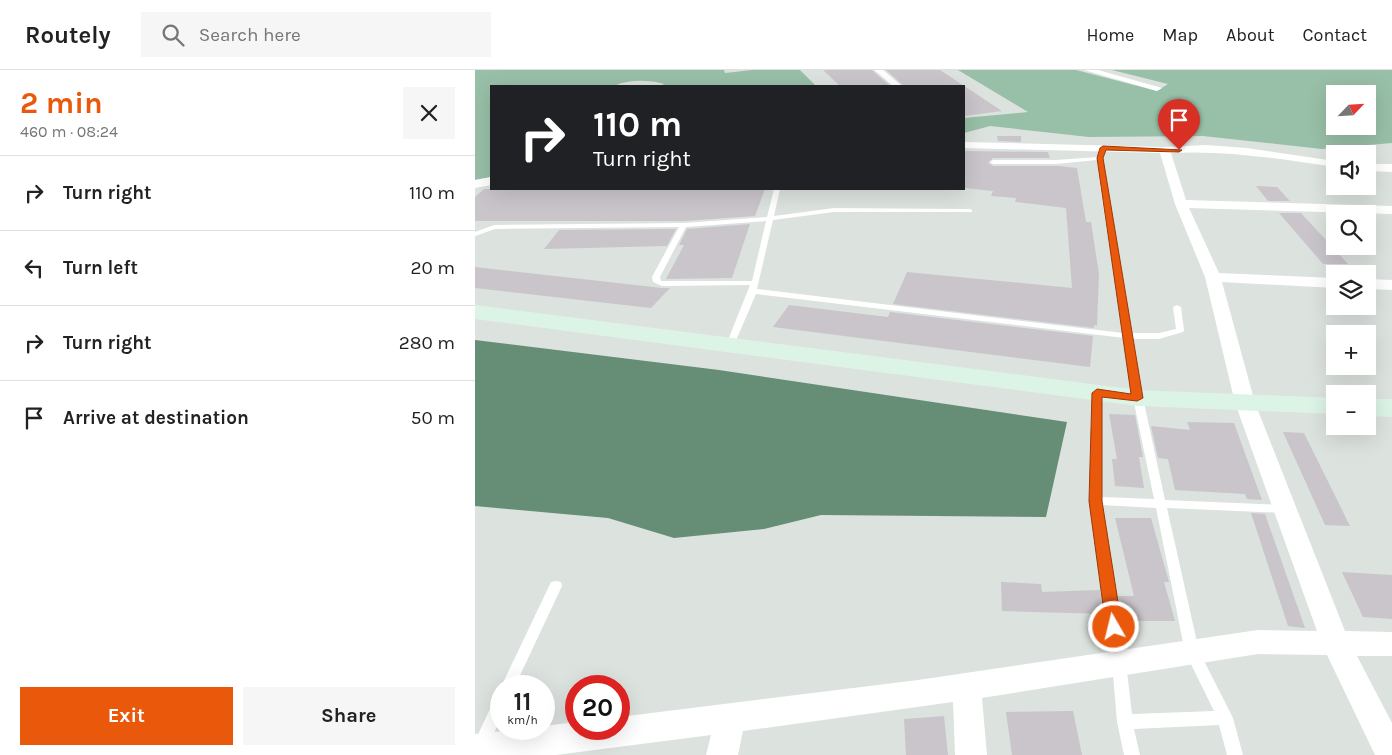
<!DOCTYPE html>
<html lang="en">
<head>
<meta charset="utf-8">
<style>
	:root { --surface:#fff; --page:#f6f6f6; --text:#222; --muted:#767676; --line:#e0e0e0; --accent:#ea580c }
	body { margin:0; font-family:Karla,sans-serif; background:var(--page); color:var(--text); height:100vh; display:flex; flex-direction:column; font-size:19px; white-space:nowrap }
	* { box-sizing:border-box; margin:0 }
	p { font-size:16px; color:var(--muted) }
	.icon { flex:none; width:28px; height:28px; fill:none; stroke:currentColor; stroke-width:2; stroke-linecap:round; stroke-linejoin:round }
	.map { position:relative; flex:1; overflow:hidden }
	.drawer { display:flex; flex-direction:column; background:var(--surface); width:475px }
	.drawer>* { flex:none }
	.banner { position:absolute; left:15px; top:15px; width:475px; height:105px; border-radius:0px; box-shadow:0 5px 20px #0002; background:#202124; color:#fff; overflow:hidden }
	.needle { width:32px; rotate:65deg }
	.controls { position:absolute; left:851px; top:15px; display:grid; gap:10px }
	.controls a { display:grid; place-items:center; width:50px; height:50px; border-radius:0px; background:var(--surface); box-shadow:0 5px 20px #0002; font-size:25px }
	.speed { position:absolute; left:15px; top:605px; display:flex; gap:10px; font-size:25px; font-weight:700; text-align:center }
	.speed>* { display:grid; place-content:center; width:65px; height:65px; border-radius:50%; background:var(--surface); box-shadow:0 5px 20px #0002; line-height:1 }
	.speed small { font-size:12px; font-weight:400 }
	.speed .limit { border:8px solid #d22; background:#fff; color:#111 }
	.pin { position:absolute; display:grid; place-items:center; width:42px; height:42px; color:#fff; margin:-51px -21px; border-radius:50% 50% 50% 0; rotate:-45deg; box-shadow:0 0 5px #0007 }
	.pin .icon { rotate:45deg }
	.me { position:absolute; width:55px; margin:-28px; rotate:352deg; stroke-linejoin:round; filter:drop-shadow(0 0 4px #0008) }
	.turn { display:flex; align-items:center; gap:18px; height:105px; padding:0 20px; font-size:22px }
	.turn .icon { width:65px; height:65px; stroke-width:2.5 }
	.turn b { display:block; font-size:35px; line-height:42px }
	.round { display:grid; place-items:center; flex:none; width:52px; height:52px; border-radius:0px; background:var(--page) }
	.overview { display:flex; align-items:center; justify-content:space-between; height:85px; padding:0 20px }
	h1 { font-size:30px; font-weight:700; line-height:38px; color:var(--accent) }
	.action { display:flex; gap:10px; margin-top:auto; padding:10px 20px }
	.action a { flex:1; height:58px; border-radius:0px; background:var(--accent); color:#fff; font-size:20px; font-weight:700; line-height:58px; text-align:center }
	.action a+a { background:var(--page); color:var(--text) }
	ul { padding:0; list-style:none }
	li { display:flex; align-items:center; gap:15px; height:75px; padding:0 20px; border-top:1px solid var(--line) }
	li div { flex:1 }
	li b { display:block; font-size:19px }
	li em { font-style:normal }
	header { display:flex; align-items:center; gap:30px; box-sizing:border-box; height:70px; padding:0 25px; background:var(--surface); border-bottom:1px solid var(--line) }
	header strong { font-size:24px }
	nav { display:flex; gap:28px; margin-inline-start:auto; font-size:18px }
	.search { width:350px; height:45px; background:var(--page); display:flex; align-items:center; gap:12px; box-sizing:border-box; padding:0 18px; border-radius:0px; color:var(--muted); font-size:19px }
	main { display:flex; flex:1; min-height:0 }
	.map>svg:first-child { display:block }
	.green { fill:#98bfa7; fill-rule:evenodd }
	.water { fill:#668d75 }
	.building { fill:#c9c5ca }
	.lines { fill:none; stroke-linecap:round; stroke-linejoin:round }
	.lane { fill:#fff; fill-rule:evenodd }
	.street { fill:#fff; fill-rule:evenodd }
	.secondary { fill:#dcf4e6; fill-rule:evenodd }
	.route { fill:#ea580c; stroke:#983908 }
</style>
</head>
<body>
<header>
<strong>Routely</strong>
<div class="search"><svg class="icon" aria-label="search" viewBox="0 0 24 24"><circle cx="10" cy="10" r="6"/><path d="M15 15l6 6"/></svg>Search here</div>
<nav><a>Home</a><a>Map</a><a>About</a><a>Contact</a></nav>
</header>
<main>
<section class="drawer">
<div class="overview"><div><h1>2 min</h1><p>460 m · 08:24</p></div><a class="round"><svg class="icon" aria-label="close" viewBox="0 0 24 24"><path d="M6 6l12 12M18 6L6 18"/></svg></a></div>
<ul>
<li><svg class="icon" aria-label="right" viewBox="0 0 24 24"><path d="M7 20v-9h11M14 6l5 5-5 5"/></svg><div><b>Turn right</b></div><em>110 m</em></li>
<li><svg class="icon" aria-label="left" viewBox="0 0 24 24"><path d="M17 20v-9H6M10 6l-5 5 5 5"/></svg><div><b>Turn left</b></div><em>20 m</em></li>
<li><svg class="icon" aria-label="right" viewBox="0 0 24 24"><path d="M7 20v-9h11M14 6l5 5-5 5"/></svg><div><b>Turn right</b></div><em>280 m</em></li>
<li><svg class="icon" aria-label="arrive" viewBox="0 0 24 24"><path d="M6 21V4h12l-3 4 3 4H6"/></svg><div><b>Arrive at destination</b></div><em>50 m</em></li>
</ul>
<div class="action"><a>Exit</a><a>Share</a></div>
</section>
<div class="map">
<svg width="917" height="685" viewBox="0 0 917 685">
	<rect width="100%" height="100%" fill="#dce2de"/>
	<path class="green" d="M 0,0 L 249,0 L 250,3 L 277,0 L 325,0 L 341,16 L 186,16 L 189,14 C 174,10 154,9 139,16 L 16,16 L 16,107 L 0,110 Z
		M 483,0 L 601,0 L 682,21 L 693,14 L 637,0 L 917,0 L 917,73 L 847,79 L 728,66 L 614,67 L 515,56 L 489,63 L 489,48 L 553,42 ZM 860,24 L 892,24 L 892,56 L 860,56 Z"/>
	<path class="water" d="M 0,270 L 244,300 L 592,352 L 571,447 L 346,445 L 289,459 L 199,468 L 133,448 L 0,436 Z"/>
	<path class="building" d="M 348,0 L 397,0 L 415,16 L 365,16 Z
		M 411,0 L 465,0 L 527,41 L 489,46 L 489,16 L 429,16 Z
		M 522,66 L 546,66 L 546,72 L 523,71 Z
		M 489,81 L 573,82 L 575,88 L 518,88 L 513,93 L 518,96 L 583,96 L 602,98 L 611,152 L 616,152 L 624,204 L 622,256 L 619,255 L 619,258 L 418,234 L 432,202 L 597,218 L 591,138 L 540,132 L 541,128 L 516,126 L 518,121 L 489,118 Z
		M 781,116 L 802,117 L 815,131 L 793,131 Z
		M 9,119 L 290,119 L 280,146 L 209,151 L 0,151 L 0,127 Z
		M 804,143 L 826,143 L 873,194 L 848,194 Z
		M 275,154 L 257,208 L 191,209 L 209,175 L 204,175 L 212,159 Z
		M 201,159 L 192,176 L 69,179 L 84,160 Z
		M 0,197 L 187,218 L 195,218 L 176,238 L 0,218 Z
		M 314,235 L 413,247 L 415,242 L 618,266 L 615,297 L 298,257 Z
		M 634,344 L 660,345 L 668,387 L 664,387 L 669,418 L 640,416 L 637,389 L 642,389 Z
		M 712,352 L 759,353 L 787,430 L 772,429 L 770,424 L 700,420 L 693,389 L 683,388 L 676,356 L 715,360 Z
		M 808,362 L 829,363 L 875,456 L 850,455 Z
		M 776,443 L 790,444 L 830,558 L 813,556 Z
		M 640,448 L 676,448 L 694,512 L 689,512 L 700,551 L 646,551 L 643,526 L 659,526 Z
		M 867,502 L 917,505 L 917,549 L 888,547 Z
		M 526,512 L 566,514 L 567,522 L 625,520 L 628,544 L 527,541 Z
		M 598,641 L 607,685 L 537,685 L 531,642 Z
		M 469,646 L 473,685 L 431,685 L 429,649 Z"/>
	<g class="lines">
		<path class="lane" d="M 626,77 L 631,78 L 628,88 L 632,123 L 657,263 L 684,263 L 701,259 L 698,237 L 702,235 L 706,237 L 709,260 L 708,262 L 684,269 L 658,269 L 668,328 L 690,430 L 810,435 L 814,436 L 816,439 L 814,442 L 810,443 L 692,438 L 724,581 L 758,648 L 768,685 L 752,685 L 744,655 L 659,659 L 665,685 L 649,685 L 642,652 L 637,593 L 615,431 L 617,323 L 622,320 L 627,323 L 627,427 L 679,429 L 658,328 L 649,268 L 281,224 L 259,275 L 255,278 L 251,275 L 275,215 L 187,216 L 178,212 L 177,207 L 204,157 L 20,159 L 0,166 L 0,162 L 19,155 L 209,153 L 292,147 L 299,119 L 305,119 L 299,146 L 359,138 L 495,139 L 497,140 L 497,142 L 359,142 L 298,150 L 282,219 L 648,263 L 626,123 L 622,90 L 581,94 L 518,94 L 515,92 L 518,90 L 581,90 L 623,87 ZM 291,151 L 277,211 L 186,211 L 185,207 L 211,157 ZM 627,435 L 681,438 L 710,582 L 739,641 L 657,644 L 651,593 Z
			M 81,511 L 86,512 L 87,516 L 40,616 L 26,617 L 76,512 Z
			M 26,624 L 26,647 L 12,680 L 6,683 L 0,680 L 0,671 L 21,626 Z"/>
		<path class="street" d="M 399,0 L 408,0 L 427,16 L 418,16 Z
			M 609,0 L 623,0 L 687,18 L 682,21 Z
			M 489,72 L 690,77 L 731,75 L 772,78 L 860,91 L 860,97 C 805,89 752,80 696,83 L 711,130 L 917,136 L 917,144 L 714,138 L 744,203 L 860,208 L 860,218 L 747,212 L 780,333 L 870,561 L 917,562 L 917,586 L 882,586 L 917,653 L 917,685 L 900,685 L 852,585 L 783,584 L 507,628 L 512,685 L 480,685 L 478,632 L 268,661 L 263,685 L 231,685 L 236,665 L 81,685 L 0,685 L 0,664 L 47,659 L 69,659 L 69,656 L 101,652 L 101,659 L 144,659 L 144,647 L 443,610 L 783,560 L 842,561 L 760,333 L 730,207 L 700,134 L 685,83 L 489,78 Z
			M 892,94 L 917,94 L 917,102 L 892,101 Z
			M 16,107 L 16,115 L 0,118 L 0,110 Z
			M 892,209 L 917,210 L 917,220 L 892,219 Z"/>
		<path class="secondary" d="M 0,235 L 663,320 L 860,328 L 860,344 L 663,336 L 0,249 Z
			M 892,329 L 917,329 L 917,347 L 892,346 Z"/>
	</g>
	<path class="route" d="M 628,76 L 707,80 L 704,82 L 631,80 L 628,88 L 668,328 L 662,331 L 627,327 L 627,431 L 647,557 L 644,562 L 639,564 L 634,562 L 631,557 L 614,431 L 617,323 L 622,319 L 656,324 L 622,88 L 625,78 Z"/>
</svg>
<div class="controls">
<a><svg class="needle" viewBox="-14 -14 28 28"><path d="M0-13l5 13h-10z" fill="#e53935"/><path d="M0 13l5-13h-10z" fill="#767676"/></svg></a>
<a><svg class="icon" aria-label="sound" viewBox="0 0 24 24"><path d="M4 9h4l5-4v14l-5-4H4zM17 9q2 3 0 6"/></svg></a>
<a><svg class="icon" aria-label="search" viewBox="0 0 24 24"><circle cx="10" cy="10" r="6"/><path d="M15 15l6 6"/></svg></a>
<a><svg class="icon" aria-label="layers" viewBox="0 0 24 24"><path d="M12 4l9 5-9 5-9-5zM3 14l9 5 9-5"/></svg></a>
<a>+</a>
<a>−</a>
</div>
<div class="speed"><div>11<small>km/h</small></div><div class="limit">20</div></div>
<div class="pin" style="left:704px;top:80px;background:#d93025"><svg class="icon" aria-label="arrive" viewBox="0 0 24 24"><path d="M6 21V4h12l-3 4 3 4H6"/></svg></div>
<svg class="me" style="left:639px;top:557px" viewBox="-20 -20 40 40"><circle r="17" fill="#ea580c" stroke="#fff" stroke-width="3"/><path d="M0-11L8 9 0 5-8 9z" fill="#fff"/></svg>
<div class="banner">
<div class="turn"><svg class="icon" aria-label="right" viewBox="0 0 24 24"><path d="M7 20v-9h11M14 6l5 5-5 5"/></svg><div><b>110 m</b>Turn right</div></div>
</div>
</div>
</main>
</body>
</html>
